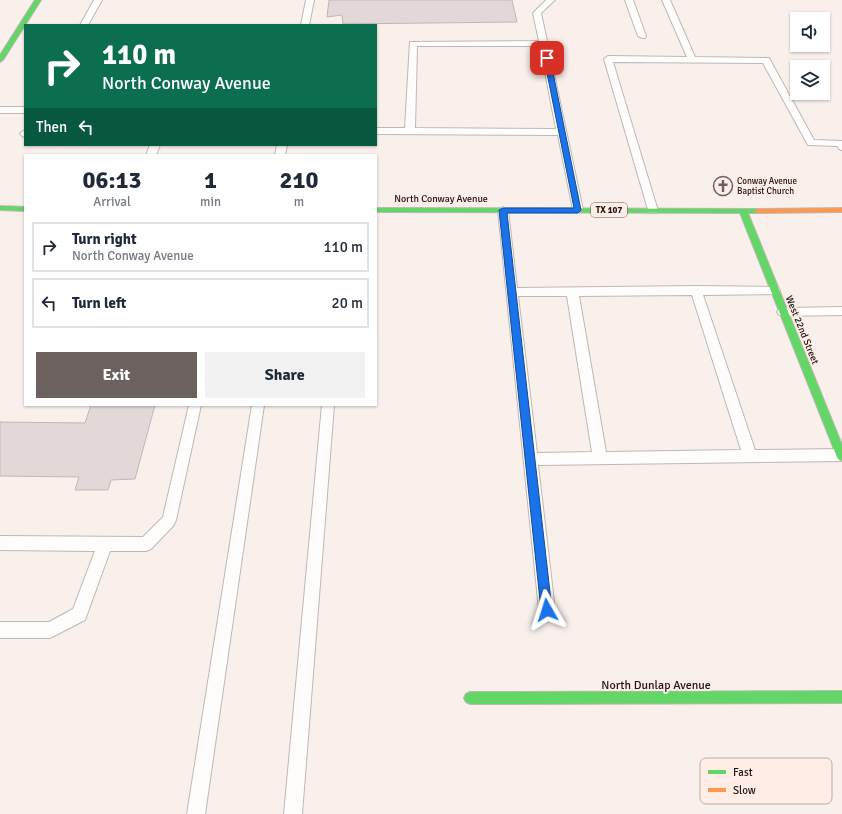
<!DOCTYPE html>
<html lang="en">
<head>
<meta charset="utf-8">
<style>
	:root { --surface:#fff; --page:#f2f2f3; --text:#1f2937; --muted:#747a83; --line:#e0e1e3; --accent:#6b625f }
	body { margin:0; font-family:Signika,sans-serif; background:var(--page); color:var(--text); height:100vh; display:flex; flex-direction:column; font-size:15px; white-space:nowrap }
	* { box-sizing:border-box; margin:0 }
	p { font-size:13px; color:var(--muted) }
	.icon { flex:none; width:22px; height:22px; fill:none; stroke:currentColor; stroke-width:2; stroke-linecap:round; stroke-linejoin:round }
	.map { position:relative; flex:1; overflow:hidden }
	.side { position:absolute; left:24px; top:154px; width:353px; height:252px; display:flex; flex-direction:column; background:var(--surface); border-radius:0px; box-shadow:0 1px 3px #0004 }
	.side>* { flex:none }
	.hud { position:absolute; left:24px; top:24px; width:353px; height:122px; border-radius:0px; box-shadow:0 1px 3px #0004; background:#0b6e4f; color:#fff; overflow:hidden }
	.controls { position:absolute; left:790px; top:12px; display:grid; gap:8px }
	.controls a { display:grid; place-items:center; width:40px; height:40px; border-radius:0px; background:var(--surface); box-shadow:0 1px 3px #0004; font-size:20px }
	.pin { position:absolute; display:grid; place-items:center; width:34px; height:34px; color:#fff; margin:-17px; border-radius:8px; box-shadow:0 2px 6px #0006 }
	.me { position:absolute; width:44px; margin:-22px; rotate:354deg; stroke-linejoin:round; filter:drop-shadow(0 0 3px #0008) }
	.turn { display:flex; align-items:center; gap:14px; height:84px; padding:0 12px; font-size:18px }
	.turn .icon { width:52px; height:52px; stroke-width:2.5 }
	.turn b { display:block; font-size:28px; line-height:34px }
	.then { display:flex; align-items:center; height:38px; padding:0 12px; background:#0003; gap:8px; font-size:15px }
	.eta { display:flex; justify-content:space-evenly; align-items:center; height:68px; text-align:center }
	.eta b { font-size:24px; font-weight:800; line-height:28px }
	.primary-button { display:flex; gap:8px; margin-top:auto; padding:8px 12px }
	.primary-button a { flex:1; height:46px; border-radius:0px; background:var(--accent); color:#fff; font-size:16px; font-weight:800; line-height:46px; text-align:center }
	.primary-button a+a { background:var(--page); color:var(--text) }
	ul { padding:0; list-style:none }
	li { display:flex; align-items:center; gap:12px; height:50px; margin:0 8px 6px; padding:0 4px; border:2px solid var(--line); border-radius:0px }
	li div { flex:1 }
	li b { display:block; font-size:15px }
	li em { font-style:normal }
	.map>svg:first-child { display:block }
	.building { fill:#e1d8d7; stroke:#c0b7b6 }
	.lines { fill:none; stroke-linecap:round; stroke-linejoin:round }
	.lane-casing { stroke:#bfb7b4; stroke-width:2 }
	.fast-casing { stroke:#bfb7b4; stroke-width:2 }
	.slow-casing { stroke:#bfb7b4; stroke-width:2 }
	.lane { fill:#fefdfc; fill-rule:evenodd }
	.fast { fill:#63d668; fill-rule:evenodd }
	.slow { fill:#ff974d; fill-rule:evenodd }
	.route { fill:#1a73e8; stroke:#114b97 }
	.labels { text-anchor:middle; dominant-baseline:central; stroke-width:4; stroke-linejoin:round; paint-order:stroke }
	.far-poi-label { font-size:9px; fill:#1e1613; stroke:#ffede6; text-anchor:start }
	.shield { fill:#ffede6; stroke:#625652; stroke-width:1 }
	.shield-label { font-size:9px; font-weight:bold; fill:#1e1613 }
	.street-label { font-size:10px; fill:#1e1613; stroke:#ffede6 }
	.near-street-label { font-size:12px; fill:#1e1613; stroke:#ffede6 }
	.key { fill:#ffede6; stroke:#bcaca7; stroke-width:1 }
	.key-label { font-size:11px; fill:#1e1613 }
</style>
</head>
<body>
<div class="map">
<svg width="842" height="814" viewBox="0 0 842 814">
	<rect width="100%" height="100%" fill="#f9f0ec"/>
	<path class="building" d="M 329,0 L 512,0 L 517,22 L 343,24 L 342,15 L 327,17 Z
		M 91,405 L 155,405 L 135,479 L 111,480 L 108,490 L 75,490 L 79,477 L 0,476 L 0,422 L 85,423 Z"/>
	<g class="lines">
		<g class="lane-casing">
			<path id="lane" d="M 94,0 L 102,0 L 88,25 L 80,25 Z
				M 306,0 L 314,0 L 309,25 L 301,25 Z
				M 546,0 L 555,0 L 541,13 L 583,210 L 582,212 L 574,212 L 573,210 L 558,135 L 376,134 L 376,128 L 405,128 L 410,42 L 539,41 L 533,13 ZM 417,46 L 540,46 L 556,129 L 415,128 Z
				M 625,0 L 633,0 L 646,36 L 645,38 L 642,38 L 638,36 Z
				M 662,0 L 670,0 L 695,57 L 769,58 L 814,140 L 842,141 L 842,150 L 839,149 L 837,146 L 808,145 L 763,63 L 613,62 L 658,211 L 657,213 L 649,213 L 604,59 L 608,56 L 687,57 Z
				M 0,107 L 25,107 L 25,113 L 0,113 Z
				M 25,130 L 25,137 L 22,136 L 20,133 Z
				M 150,145 L 160,145 L 156,155 L 146,155 Z
				M 277,145 L 287,145 L 285,155 L 275,155 Z
				M 503,207 L 508,210 L 517,288 L 696,286 L 778,287 L 780,290 L 778,293 L 774,294 L 703,295 L 755,450 L 842,449 L 842,461 L 538,465 L 555,610 L 553,616 L 547,618 L 541,616 L 539,610 L 498,210 ZM 692,295 L 741,450 L 606,452 L 579,296 ZM 518,296 L 567,296 L 592,452 L 537,453 Z
				M 842,307 L 842,315 L 783,316 L 779,315 L 777,312 L 779,309 L 783,308 Z
				M 189,405 L 201,405 L 176,520 L 174,525 L 151,549 L 146,551 L 110,551 L 85,620 L 50,638 L 0,638 L 0,622 L 49,622 L 73,609 L 95,551 L 0,550 L 0,536 L 143,537 L 163,517 Z
				M 252,405 L 264,405 L 205,814 L 187,814 Z
				M 322,405 L 334,405 L 302,814 L 284,814 Z"/>
		</g>
		<g class="fast-casing">
			<path id="fast" d="M 35,0 L 41,0 L 3,60 L 0,62 L 0,55 Z
				M 0,206 L 25,207 L 25,211 L 0,210 Z
				M 376,208 L 761,209 L 761,213 L 748,213 L 842,445 L 842,461 L 839,460 L 837,457 L 740,213 L 376,212 Z
				M 842,691 L 842,703 L 470,704 L 466,702 L 464,698 L 466,694 L 470,692 Z"/>
		</g>
		<g class="slow-casing">
			<path id="slow" d="M 842,208 L 842,212 L 758,213 L 754,211 L 758,209 Z"/>
		</g>
		<use href="#lane" class="lane"/>
		<use href="#fast" class="fast"/>
		<use href="#slow" class="slow"/>
	</g>
	<path class="route" d="M 547,56 L 550,58 L 581,210 L 578,213 L 507,213 L 552,610 L 551,614 L 547,616 L 543,614 L 541,610 L 499,210 L 503,208 L 574,208 L 544,58 Z"/>
	<defs>
		<g id="church-ring" transform="scale(1)"><circle r="9.5" fill="#ffede6" stroke="#6b625f" stroke-width="1.5"/><path d="M-1.2-6h2.4v3.5h3.3v2.4h-3.3V6h-2.4V-.1h-3.3v-2.4h3.3Z" fill="#6b625f"/></g>
	</defs>
	<g fill-rule="evenodd">
		<use href="#church-ring" x="723" y="186"/>
	</g>
	<g class="labels">
		<g class="far-poi-label">
			<text x="737" y="181">Conway Avenue<tspan x="737" dy="10">Baptist Church</tspan></text>
		</g>
		<rect class="shield" x="591" y="203" width="36" height="14" rx="3"/>
		<g class="shield-label">
			<text x="609" y="210">TX 107</text>
		</g>
		<g class="street-label">
			<text x="441" y="199">North Conway Avenue</text>
			<text transform="translate(802 330) rotate(68)">West 22nd Street</text>
		</g>
		<g class="near-street-label">
			<text x="656" y="685">North Dunlap Avenue</text>
		</g>
	</g>
	<rect x="700" y="758" width="132" height="46" rx="6" class="key"/>
	<rect x="708" y="770" width="18" height="4" fill="#63d668"/>
	<rect x="708" y="788" width="18" height="4" fill="#ff974d"/>
	<g class="key-label">
		<text x="733" y="776">Fast</text>
		<text x="733" y="794">Slow</text>
	</g>
</svg>
<div class="controls">
<a><svg class="icon" aria-label="sound" viewBox="0 0 24 24"><path d="M4 9h4l5-4v14l-5-4H4zM17 9q2 3 0 6"/></svg></a>
<a><svg class="icon" aria-label="layers" viewBox="0 0 24 24"><path d="M12 4l9 5-9 5-9-5zM3 14l9 5 9-5"/></svg></a>
</div>
<div class="pin" style="left:547px;top:58px;background:#d93025"><svg class="icon" aria-label="arrive" viewBox="0 0 24 24"><path d="M6 21V4h12l-3 4 3 4H6"/></svg></div>
<svg class="me" style="left:547px;top:610px" viewBox="-20 -20 40 40"><path d="M0-17L14 15 0 8-14 15z" fill="#1a73e8" stroke="#fff" stroke-width="4"/></svg>
<div class="hud">
<div class="turn"><svg class="icon" aria-label="right" viewBox="0 0 24 24"><path d="M7 20v-9h11M14 6l5 5-5 5"/></svg><div><b>110 m</b>North Conway Avenue</div></div>
<div class="then">Then<svg class="icon" aria-label="left" viewBox="0 0 24 24"><path d="M17 20v-9H6M10 6l-5 5 5 5"/></svg></div>
</div>
<section class="side">
<div class="eta">
<div><b>06:13</b><p>Arrival</p></div>
<div><b>1</b><p>min</p></div>
<div><b>210</b><p>m</p></div>
</div>
<ul>
<li><svg class="icon" aria-label="right" viewBox="0 0 24 24"><path d="M7 20v-9h11M14 6l5 5-5 5"/></svg><div><b>Turn right</b><p>North Conway Avenue</p></div><em>110 m</em></li>
<li><svg class="icon" aria-label="left" viewBox="0 0 24 24"><path d="M17 20v-9H6M10 6l-5 5 5 5"/></svg><div><b>Turn left</b></div><em>20 m</em></li>
</ul>
<div class="primary-button"><a>Exit</a><a>Share</a></div>
</section>
</div>
</body>
</html>
